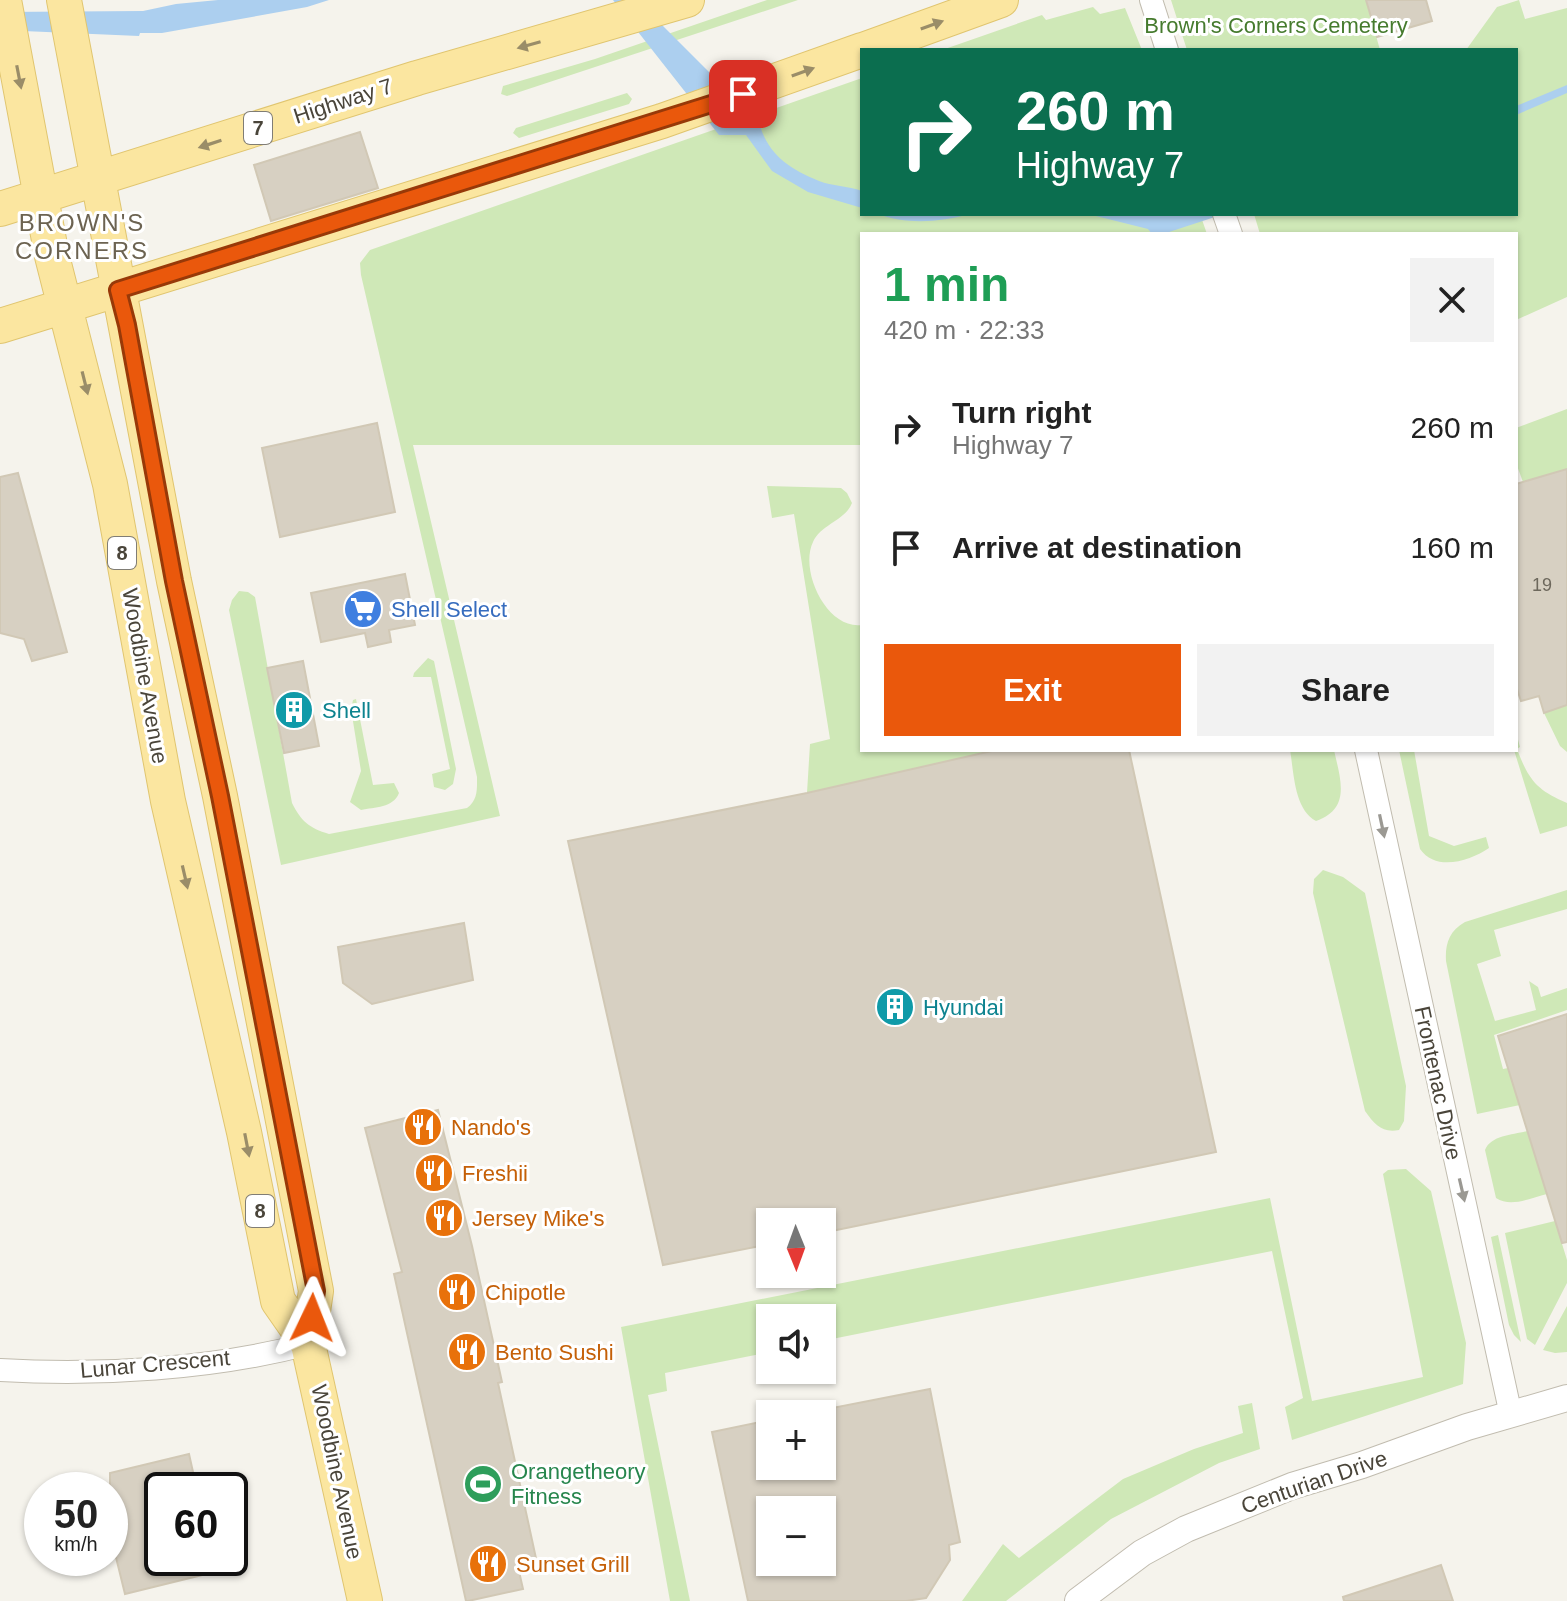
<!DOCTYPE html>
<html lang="en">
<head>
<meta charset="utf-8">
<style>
	:root { --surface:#fff; --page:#f2f2f2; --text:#222; --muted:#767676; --accent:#ea580c }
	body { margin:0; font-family:Helvetica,sans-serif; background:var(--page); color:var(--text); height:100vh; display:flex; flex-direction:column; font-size:30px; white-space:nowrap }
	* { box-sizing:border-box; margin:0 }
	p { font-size:26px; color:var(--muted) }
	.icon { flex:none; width:44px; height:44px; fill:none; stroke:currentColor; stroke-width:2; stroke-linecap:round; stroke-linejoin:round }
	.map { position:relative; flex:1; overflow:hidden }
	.drawer { position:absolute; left:860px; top:232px; width:658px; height:520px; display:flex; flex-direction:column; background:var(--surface); border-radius:0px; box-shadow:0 2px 6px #0004 }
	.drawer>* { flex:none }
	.banner { position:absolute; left:860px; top:48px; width:658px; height:168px; border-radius:0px; box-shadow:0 2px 6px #0004; background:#0b6e4f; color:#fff; overflow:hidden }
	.needle { width:52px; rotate:179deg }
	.tools { position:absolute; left:756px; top:1208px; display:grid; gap:16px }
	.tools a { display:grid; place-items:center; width:80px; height:80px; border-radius:0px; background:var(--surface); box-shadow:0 2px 6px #0004; font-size:40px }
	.speed { position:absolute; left:24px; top:1472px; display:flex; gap:16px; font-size:40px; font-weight:700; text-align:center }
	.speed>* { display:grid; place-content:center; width:104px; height:104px; border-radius:50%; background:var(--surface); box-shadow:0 2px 6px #0004; line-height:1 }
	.speed small { font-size:20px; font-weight:400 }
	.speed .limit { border:4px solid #111; border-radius:12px; background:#fff; color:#111 }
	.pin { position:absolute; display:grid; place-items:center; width:68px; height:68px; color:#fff; margin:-34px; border-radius:16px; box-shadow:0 4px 12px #0006 }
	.me { position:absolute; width:88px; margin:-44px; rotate:2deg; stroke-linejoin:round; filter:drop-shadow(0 0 6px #0008) }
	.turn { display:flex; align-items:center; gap:28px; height:168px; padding:0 24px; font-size:36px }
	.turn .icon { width:104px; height:104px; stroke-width:2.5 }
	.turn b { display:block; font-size:56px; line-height:68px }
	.round { display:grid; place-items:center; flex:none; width:84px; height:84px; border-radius:0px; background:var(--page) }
	.head { display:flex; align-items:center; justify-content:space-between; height:136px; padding:0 24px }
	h1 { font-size:48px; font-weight:600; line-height:60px; color:#1e9e55 }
	.primary-button { display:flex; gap:16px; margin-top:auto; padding:16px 24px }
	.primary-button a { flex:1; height:92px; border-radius:0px; background:var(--accent); color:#fff; font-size:32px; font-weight:600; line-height:92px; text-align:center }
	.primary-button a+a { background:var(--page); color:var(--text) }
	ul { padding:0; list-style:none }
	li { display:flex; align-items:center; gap:24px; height:120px; padding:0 24px }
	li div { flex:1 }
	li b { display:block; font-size:30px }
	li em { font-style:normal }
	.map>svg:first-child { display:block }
	.green { fill:#cfe8b7 }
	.water { fill:#accfef }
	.building { fill:#d7d0c2; stroke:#d1c8b5; stroke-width:2; fill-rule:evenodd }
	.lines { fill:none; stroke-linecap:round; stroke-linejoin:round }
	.minor-casing { stroke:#c1bcaf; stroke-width:24 }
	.tertiary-casing { stroke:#c1bcaf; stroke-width:28 }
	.primary-casing { stroke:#e0c56f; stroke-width:36 }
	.minor { stroke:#fff; stroke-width:22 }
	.tertiary { stroke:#fff; stroke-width:26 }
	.primary { stroke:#fbe6a0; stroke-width:34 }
	.oneway { fill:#9a8d68 }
	.oneway2 { fill:#9b9993 }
	.route-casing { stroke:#983908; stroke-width:20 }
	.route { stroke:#ea580c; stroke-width:14 }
	.labels { text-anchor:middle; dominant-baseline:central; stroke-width:6; stroke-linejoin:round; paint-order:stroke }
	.number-label { font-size:18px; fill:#6d685c }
	.shield { fill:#fff; stroke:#807d75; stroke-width:2 }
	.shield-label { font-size:20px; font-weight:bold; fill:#4a453a }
	.park-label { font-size:22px; fill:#467b2e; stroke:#fff }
	.street-label { font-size:22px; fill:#4a453a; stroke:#fff }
	.shop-label { font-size:22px; fill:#366cbe; stroke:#fff; text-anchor:start }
	.culture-label { font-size:22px; fill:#0d838f; stroke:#fff; text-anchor:start }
	.food-label { font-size:22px; fill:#c56008; stroke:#fff; text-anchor:start }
	.leisure-label { font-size:22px; fill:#27864d; stroke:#fff; text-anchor:start }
	.neighbourhood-label { font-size:24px; letter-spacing:2px; fill:#6c6351; stroke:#fff }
</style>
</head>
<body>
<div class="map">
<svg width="1567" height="1601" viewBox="0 0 1567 1601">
	<rect width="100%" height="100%" fill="#f5f3ec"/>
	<path class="green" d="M 767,0 L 798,0 L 507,96 L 501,94 L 503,86 L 595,59 Z
		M 1171,0 L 1366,0 L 1380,50 L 1187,50 Z
		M 1519,0 L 1525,19 L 1567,8 L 1567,297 L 1516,320 L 1516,234 L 1260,234 L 1254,214 L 1516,214 L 1516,50 L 1466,50 L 1497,7 Z
		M 1093,7 L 1100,14 L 1125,8 L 1142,50 L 942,50 L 1042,15 L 1046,20 Z
		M 862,78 L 862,214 L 1200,214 L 1207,234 L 862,234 L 862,445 L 413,445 L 500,816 L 281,865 L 229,610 L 232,600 L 239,591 L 248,592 L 255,597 L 292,803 C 301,821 309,828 329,834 L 467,808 C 478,800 477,789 477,777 L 361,275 L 360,263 L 370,250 Z
		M 627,93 L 632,99 L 629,104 L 519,138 L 513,133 L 516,128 Z
		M 1567,409 L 1567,469 L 1523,482 L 1516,463 L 1516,428 Z
		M 767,486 L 841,488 L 847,493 L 852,503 C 845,521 821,524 813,542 C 799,571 827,630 862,625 L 862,750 L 996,750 L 807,793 L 810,744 L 830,739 L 794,514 L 772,518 Z
		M 428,658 L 434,661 L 456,769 L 453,784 L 445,790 L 434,787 L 432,774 L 450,769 L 431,677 L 413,677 L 414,673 Z
		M 356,699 L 373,785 L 394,783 L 399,793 C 393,808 375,807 361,810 L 350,802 L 361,771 L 351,709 L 353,700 Z
		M 1567,705 L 1567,752 L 1560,746 L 1544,713 Z
		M 1516,732 L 1520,747 L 1517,749 C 1529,781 1537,790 1567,803 L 1567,826 L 1540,834 L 1514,750 L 1516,750 Z
		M 1290,750 L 1334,750 C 1340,778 1352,809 1316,821 C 1294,809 1294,773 1290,750 Z
		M 1399,750 L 1414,750 L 1429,836 L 1454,846 L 1486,837 L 1489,848 C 1470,861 1436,872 1420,849 Z
		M 1323,870 L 1343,877 L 1365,893 L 1406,1086 L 1404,1121 L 1399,1130 C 1382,1133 1375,1125 1365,1111 L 1313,893 L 1314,879 Z
		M 1567,890 L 1567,909 L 1494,930 L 1501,956 L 1477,964 L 1495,1021 L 1536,1010 L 1529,981 L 1538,987 L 1541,997 L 1567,988 L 1567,1010 L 1494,1035 L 1503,1069 L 1508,1068 L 1520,1105 L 1477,1114 L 1446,961 C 1445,944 1449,931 1465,922 Z
		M 1527,1131 L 1547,1194 C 1530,1198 1511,1208 1496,1198 L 1485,1150 C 1491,1135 1513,1135 1527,1131 Z
		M 1406,1169 L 1431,1191 L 1466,1343 L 1463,1384 L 1292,1440 L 1285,1407 L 1303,1398 L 1272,1251 L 822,1341 L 822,1318 L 770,1318 L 770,1352 L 665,1373 L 667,1391 L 648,1395 L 690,1601 L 670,1601 L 621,1327 L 1270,1198 L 1312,1401 L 1423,1377 L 1383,1174 L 1388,1170 Z
		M 1555,1221 L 1567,1260 L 1567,1283 L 1535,1345 L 1527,1339 L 1505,1233 Z
		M 1498,1235 L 1521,1342 L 1514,1335 L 1509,1325 L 1491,1237 Z
		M 1567,1306 L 1567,1352 L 1555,1353 L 1543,1350 Z
		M 1252,1403 L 1260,1449 L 1219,1463 L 1111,1519 L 1006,1601 L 962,1601 L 1003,1544 L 1019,1558 L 1123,1479 L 1194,1449 L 1243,1433 L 1238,1406 Z"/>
	<path class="water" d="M 218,0 L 329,0 L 307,7 L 162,33 L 140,33 L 139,36 L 0,30 L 0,12 L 143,11 L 176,4 Z
		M 613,0 L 637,0 L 759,122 C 767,154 789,169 819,181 C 832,186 848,186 862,191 L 862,208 L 808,192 L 772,171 L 746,135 L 719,135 Z
		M 1567,85 L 1567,93 L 1516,115 L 1516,106 Z
		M 878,214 L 970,214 C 940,222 907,225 878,214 Z
		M 1088,214 L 1224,214 L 1163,234 L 1152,234 L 1148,229 Z"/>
	<path class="building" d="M 1366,0 L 1426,0 L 1432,21 L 1377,37 Z
		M 360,132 L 378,188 L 271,221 L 254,165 Z
		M 377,423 L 395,512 L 280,537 L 262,448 Z
		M 1567,469 L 1567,705 L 1544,713 L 1539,696 L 1521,701 L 1516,686 L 1516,484 Z
		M 18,473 L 67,652 L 32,661 L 24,639 L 0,633 L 0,477 Z
		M 405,574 L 415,625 L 389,630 L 391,642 L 368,647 L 365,633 L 321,642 L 311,593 Z
		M 303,661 L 319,746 L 284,753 L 267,668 Z
		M 996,750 L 1129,750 L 1216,1152 L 822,1233 L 822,1222 L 770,1222 L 770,1244 L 663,1265 L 568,841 L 807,793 Z
		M 464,923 L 473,980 L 372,1004 L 343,983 L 338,947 Z
		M 1567,1014 L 1567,1242 L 1562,1243 L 1498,1036 Z
		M 438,1110 L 472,1246 L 502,1382 L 498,1383 L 537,1563 L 518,1567 L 523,1589 L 468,1601 L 466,1601 L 394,1274 L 402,1272 L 365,1128 Z
		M 930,1389 L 960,1542 L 949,1545 L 950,1560 L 926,1598 L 906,1601 L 748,1601 L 712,1432 L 770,1420 L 770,1466 L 822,1466 L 822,1410 ZM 770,1510 L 822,1510 L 822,1562 L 770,1562 Z
		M 189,1454 L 197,1490 L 162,1490 L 162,1558 L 238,1558 L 239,1566 L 125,1594 L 110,1533 L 110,1473 Z
		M 1441,1565 L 1453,1601 L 1344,1601 L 1343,1597 Z"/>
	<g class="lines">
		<g class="minor-casing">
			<path id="minor" d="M 1151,0 L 1167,50
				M 1224,214 L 1231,234
				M 1366,750 L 1511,1415
				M 0,1370 C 98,1376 213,1369 308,1344"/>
		</g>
		<g class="tertiary-casing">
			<path id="tertiary" d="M 1078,1601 L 1142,1553 L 1186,1529 L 1292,1486 L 1362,1465 L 1467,1427 L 1567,1398"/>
		</g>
		<g class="primary-casing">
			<path id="primary" d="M 4,0 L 52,256 L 110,484 L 168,801 L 244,1132 L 278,1301 L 308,1344
				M 64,0 L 174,581 L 220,796 L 316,1291 L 308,1344 L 365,1601
				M 863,50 L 1001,0
				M 0,209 L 417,78 L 687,0
				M 0,326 L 662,121 L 862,50"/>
		</g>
		<use href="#minor" class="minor"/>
		<use href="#tertiary" class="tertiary"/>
		<use href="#primary" class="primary"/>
	</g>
	<defs><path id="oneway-solid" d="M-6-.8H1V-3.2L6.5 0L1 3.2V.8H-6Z" transform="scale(2)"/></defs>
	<g class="oneway">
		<use href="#oneway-solid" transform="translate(932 25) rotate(-20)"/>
		<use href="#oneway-solid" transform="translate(529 45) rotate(164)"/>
		<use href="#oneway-solid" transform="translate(803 72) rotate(-20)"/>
		<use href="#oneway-solid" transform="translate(19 77) rotate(79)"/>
		<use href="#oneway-solid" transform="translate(210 144) rotate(162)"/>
		<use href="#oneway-solid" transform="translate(85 383) rotate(76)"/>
		<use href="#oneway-solid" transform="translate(185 877) rotate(77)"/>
		<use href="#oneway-solid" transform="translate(247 1145) rotate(79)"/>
	</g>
	<g class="oneway2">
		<use href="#oneway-solid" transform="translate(1382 826) rotate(78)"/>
		<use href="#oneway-solid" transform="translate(1462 1190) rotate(77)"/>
	</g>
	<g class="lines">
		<g class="route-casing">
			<path id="route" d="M 312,1318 L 316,1291 L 220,796 L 174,581 L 127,325 L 118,290 L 743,94"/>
		</g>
		<use href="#route" class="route"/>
	</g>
	<defs>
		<g id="supermarket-disc" transform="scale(2)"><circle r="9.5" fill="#3f7fe0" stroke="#fff"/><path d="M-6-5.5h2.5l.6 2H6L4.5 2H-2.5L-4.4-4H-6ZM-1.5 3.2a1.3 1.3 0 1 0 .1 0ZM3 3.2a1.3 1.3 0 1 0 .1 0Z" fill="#fff"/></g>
		<g id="building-disc" transform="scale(2)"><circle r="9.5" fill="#0f9aa8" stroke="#fff"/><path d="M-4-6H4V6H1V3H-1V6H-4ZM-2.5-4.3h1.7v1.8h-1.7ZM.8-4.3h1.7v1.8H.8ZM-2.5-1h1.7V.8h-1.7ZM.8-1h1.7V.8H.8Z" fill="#fff"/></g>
		<g id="restaurant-disc" transform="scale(2)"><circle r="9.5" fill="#e8710a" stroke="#fff"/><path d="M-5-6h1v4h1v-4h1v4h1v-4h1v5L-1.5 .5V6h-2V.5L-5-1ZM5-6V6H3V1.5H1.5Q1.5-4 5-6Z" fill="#fff"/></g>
		<g id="stadium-disc" transform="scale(2)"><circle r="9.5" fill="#2e9e5b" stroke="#fff"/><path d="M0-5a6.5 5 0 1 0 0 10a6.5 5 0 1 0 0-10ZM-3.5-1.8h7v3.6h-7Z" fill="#fff"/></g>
	</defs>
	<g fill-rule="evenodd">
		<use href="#supermarket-disc" x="363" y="609"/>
		<use href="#building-disc" x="294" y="710"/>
		<use href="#building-disc" x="895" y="1007"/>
		<use href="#restaurant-disc" x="423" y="1127"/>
		<use href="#restaurant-disc" x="434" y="1173"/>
		<use href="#restaurant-disc" x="444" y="1218"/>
		<use href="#restaurant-disc" x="457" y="1292"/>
		<use href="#restaurant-disc" x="467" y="1352"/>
		<use href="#stadium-disc" x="483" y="1484"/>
		<use href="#restaurant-disc" x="488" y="1564"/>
	</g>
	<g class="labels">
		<g class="number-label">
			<text x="1542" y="585">19</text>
		</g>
		<g class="shield">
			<rect x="244" y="112" width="28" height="32" rx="6"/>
			<rect x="108" y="537" width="28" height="32" rx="6"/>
			<rect x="246" y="1195" width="28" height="32" rx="6"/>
		</g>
		<g class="shield-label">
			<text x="258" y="128">7</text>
			<text x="122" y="553">8</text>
			<text x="260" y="1211">8</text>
		</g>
		<g class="park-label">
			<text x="1276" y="25">Brown's Corners Cemetery</text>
		</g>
		<g class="street-label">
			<text transform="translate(343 101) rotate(-18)">Highway 7</text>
			<text transform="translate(145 676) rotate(80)">Woodbine Avenue</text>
			<text transform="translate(1438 1083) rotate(78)">Frontenac Drive</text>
			<text transform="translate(155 1364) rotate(-5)">Lunar Crescent</text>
			<text transform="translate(337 1472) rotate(78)">Woodbine Avenue</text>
			<text transform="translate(1314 1482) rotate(-19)">Centurian Drive</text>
		</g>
		<g class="shop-label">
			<text x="391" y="609">Shell Select</text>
		</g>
		<g class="culture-label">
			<text x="322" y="710">Shell</text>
			<text x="923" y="1007">Hyundai</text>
		</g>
		<g class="food-label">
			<text x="451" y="1127">Nando's</text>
			<text x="462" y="1173">Freshii</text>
			<text x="472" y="1218">Jersey Mike's</text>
			<text x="485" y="1292">Chipotle</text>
			<text x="495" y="1352">Bento Sushi</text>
			<text x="516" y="1564">Sunset Grill</text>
		</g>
		<g class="leisure-label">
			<text x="511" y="1471">Orangetheory<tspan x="511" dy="25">Fitness</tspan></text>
		</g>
		<g class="neighbourhood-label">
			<text x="82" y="222">BROWN'S<tspan x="82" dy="28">CORNERS</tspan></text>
		</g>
	</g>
</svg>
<div class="tools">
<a><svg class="needle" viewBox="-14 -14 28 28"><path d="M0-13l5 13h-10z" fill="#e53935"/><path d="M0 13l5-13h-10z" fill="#767676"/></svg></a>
<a><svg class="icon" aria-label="sound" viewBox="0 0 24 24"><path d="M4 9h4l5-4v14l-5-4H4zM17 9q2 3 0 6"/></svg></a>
<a>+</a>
<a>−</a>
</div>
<div class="speed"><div>50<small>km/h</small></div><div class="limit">60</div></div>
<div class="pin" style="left:743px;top:94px;background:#d93025"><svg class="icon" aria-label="arrive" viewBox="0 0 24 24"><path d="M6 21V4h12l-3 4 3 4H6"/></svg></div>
<svg class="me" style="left:312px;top:1318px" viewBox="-20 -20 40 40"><path d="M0-17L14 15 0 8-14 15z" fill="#ea580c" stroke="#fff" stroke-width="4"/></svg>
<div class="banner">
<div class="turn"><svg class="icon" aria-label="right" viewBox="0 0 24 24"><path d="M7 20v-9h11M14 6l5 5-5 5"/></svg><div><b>260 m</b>Highway 7</div></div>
</div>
<section class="drawer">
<div class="head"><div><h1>1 min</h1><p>420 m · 22:33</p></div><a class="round"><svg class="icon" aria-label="close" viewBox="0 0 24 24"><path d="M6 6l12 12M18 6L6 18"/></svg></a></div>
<ul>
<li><svg class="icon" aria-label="right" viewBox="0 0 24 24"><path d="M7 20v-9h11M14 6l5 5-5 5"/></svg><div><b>Turn right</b><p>Highway 7</p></div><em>260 m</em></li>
<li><svg class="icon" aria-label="arrive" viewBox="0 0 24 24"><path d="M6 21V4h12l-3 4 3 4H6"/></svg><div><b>Arrive at destination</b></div><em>160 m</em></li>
</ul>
<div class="primary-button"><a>Exit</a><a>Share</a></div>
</section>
</div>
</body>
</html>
